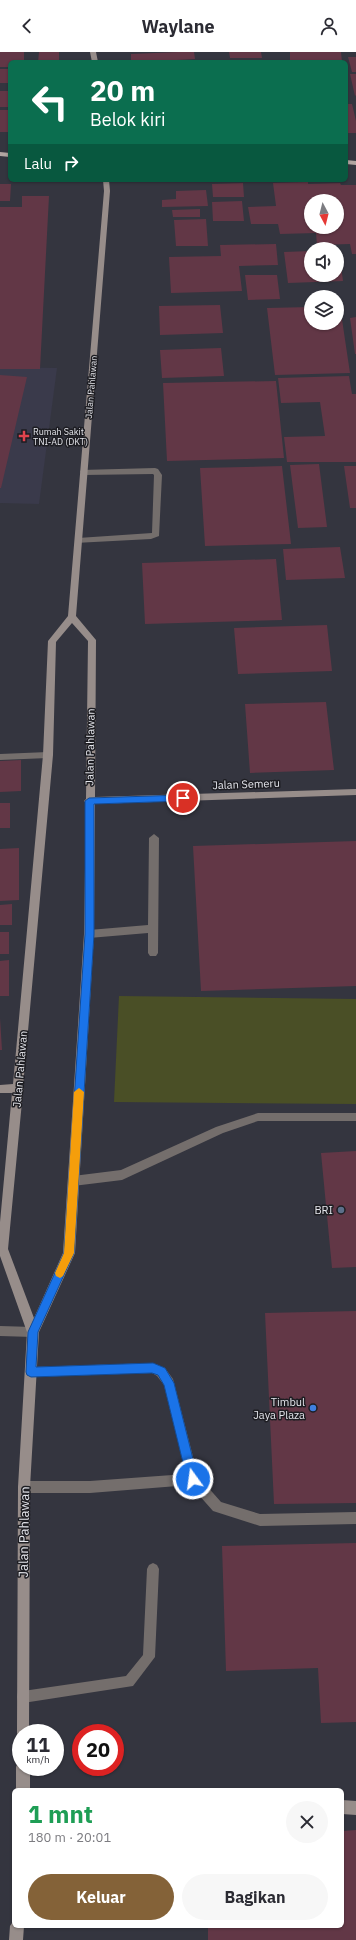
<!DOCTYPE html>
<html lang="id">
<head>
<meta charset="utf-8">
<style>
	:root { --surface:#fff; --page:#f7f7f7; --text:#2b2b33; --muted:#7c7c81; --accent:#846238 }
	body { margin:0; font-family:"IBM Plex Sans",sans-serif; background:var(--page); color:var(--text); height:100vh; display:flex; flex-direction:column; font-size:15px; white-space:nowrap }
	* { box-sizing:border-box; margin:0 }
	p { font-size:13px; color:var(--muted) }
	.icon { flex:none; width:22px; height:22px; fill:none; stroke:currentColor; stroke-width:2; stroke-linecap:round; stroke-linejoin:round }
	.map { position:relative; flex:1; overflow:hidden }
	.drawer { position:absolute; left:12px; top:1736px; width:332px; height:140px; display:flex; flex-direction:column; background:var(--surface); border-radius:6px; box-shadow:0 1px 3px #0004 }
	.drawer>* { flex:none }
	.guide { position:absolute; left:8px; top:8px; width:340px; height:122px; border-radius:6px; box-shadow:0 1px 3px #0004; background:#0b6e4f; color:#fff; overflow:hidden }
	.needle { width:26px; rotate:173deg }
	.fabs { position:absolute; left:304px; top:142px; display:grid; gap:8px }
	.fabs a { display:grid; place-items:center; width:40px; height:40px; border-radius:50%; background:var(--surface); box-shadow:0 1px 3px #0004; font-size:20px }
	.speed { position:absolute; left:12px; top:1672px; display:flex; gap:8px; font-size:20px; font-weight:700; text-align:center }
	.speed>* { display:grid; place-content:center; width:52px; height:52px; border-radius:50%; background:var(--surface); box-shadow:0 1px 3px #0004; line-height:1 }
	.speed small { font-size:10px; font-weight:400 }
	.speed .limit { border:6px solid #d22; background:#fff; color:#111 }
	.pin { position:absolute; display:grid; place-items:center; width:34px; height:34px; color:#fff; margin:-17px; border:2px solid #fff; border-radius:50%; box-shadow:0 1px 4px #0007 }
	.me { position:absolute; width:44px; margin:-22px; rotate:346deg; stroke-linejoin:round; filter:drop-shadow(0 0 3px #0008) }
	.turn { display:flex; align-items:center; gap:14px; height:84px; padding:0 16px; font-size:18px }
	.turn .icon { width:52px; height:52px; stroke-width:2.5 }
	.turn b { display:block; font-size:28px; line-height:34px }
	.then { display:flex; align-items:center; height:38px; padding:0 16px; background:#0003; gap:8px; font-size:15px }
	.round { display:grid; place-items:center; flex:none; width:42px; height:42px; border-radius:21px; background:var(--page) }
	.head { display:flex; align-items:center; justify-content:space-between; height:68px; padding:0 16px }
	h1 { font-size:24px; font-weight:800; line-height:30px; color:#1e9e55 }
	.action { display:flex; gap:8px; margin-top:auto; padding:8px 16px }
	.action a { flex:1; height:46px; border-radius:24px; background:var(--accent); color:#fff; font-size:16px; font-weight:800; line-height:46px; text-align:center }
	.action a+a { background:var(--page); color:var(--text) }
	header { display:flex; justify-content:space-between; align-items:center; height:52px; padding:0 16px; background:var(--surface); font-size:18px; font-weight:800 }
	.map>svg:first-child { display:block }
	.built { fill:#3a3a4b }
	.green { fill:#4a4f26 }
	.building { fill:#623746; fill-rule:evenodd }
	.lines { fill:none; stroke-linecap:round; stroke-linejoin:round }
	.lane { fill:#746e6c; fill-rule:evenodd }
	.street { fill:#746e6c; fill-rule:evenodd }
	.secondary { fill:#978d8a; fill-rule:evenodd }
	.primary { fill:#b1a5a1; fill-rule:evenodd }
	.route { fill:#1a73e8; stroke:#114b97 }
	.slow { fill:#f59e0b }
	.health-dot { fill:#e0444e; stroke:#1d1d22; stroke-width:1.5 }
	.service-dot { fill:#5c6f8a; stroke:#1d1d22; stroke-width:1.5 }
	.shop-dot { fill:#3f7fe0; stroke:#1d1d22; stroke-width:1.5 }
	.labels { text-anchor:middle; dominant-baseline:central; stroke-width:3; stroke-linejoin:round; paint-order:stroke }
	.far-street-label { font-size:9px; fill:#e4e5eb; stroke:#1d1d22 }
	.far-poi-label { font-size:9px; fill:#e4e5eb; stroke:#1d1d22; text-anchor:start }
	.street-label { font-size:11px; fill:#e4e5eb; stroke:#1d1d22 }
	.poi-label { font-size:11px; fill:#e4e5eb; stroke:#1d1d22; text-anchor:end }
	.near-street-label { font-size:13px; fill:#e4e5eb; stroke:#1d1d22 }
</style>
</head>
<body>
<header><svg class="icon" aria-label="back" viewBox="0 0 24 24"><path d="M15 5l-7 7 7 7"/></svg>Waylane<svg class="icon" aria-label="person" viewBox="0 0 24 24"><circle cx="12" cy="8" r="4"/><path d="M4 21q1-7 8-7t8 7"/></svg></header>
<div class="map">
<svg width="356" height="1888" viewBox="0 0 356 1888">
	<rect width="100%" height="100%" fill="#34353f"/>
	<path class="built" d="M 0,315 L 57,316 L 39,452 L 0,451 Z"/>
	<path class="green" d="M 119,944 L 356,947 L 356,1052 L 114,1050 Z"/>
	<path class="building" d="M 0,0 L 24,0 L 24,10 L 10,10 L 10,15 L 0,15 Z
		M 39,0 L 59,0 L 59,10 L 38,10 Z
		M 178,0 L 194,0 L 195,7 L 159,9 L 160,10 L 131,10 L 131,2 Z
		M 229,0 L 261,0 L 262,6 L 230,6 Z
		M 290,0 L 341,0 L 342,10 L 300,10 L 300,8 L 290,8 Z
		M 348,5 L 356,5 L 356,20 L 352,20 Z
		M 247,8 L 289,8 L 289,10 L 247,10 Z
		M 0,17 L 10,17 L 10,31 L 0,31 Z
		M 350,22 L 356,22 L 356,43 L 355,44 Z
		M 0,39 L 10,39 L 10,55 L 0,55 Z
		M 346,52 L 352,52 L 356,69 L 356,81 L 346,81 Z
		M 0,58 L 10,58 L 10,80 L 0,80 Z
		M 308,130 L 308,132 L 340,131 L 341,133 L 356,133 L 356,202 L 352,202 L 350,192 L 317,193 L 316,181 L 280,182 L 278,172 L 251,172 L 248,155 L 276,154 L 273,131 ZM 311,149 L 337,149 L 337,175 L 311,175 Z
		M 243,131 L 244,145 L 213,145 L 212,132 Z
		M 0,132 L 11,132 L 10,149 L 0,149 Z
		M 206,138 L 208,154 L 162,155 L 162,148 L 176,147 L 176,139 Z
		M 22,144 L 49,144 L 40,317 L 0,317 L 0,155 L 22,155 Z
		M 242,149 L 244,169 L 213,169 L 212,150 Z
		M 200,157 L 200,165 L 173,165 L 172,158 Z
		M 206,167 L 208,194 L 176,194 L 174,168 Z
		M 276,192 L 278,213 L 239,214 L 242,239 L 171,241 L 169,205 L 221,204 L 220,193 Z
		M 337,198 L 339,198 L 343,229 L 288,231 L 284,200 L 311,199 L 311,223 L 337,223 Z
		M 245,223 L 277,223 L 280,247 L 248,248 Z
		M 220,253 L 223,281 L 160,283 L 159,254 Z
		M 337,254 L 340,254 L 350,321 L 275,323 L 267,256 L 311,255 L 311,271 L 337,271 Z
		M 356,265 L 356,302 L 355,302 L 350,266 Z
		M 221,296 L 224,324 L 162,326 L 160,298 Z
		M 0,323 L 27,325 L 1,436 L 0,436 Z
		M 349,324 L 352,342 L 356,342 L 356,410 L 287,410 L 284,385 L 325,384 L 320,350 L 281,351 L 278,326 Z
		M 276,329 L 284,406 L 167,409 L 163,331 Z
		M 319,412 L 327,475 L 298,476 L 290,413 Z
		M 282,414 L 291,492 L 205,494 L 200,416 Z
		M 344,414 L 356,414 L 356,456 L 350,456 Z
		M 340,495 L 345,526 L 286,528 L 283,497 Z
		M 276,507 L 282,568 L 145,572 L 142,511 Z
		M 327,573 L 332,619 L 238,622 L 234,576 Z
		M 326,650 L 334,718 L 250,721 L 245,652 Z
		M 21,708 L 21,739 L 0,740 L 0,709 Z
		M 0,751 L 10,751 L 10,776 L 0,776 Z
		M 356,789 L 356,934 L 201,939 L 193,794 Z
		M 19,796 L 19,848 L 0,849 L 0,797 Z
		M 12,852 L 12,873 L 0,873 L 0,853 Z
		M 0,880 L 9,880 L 9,902 L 0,902 Z
		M 9,908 L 9,944 L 0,944 L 0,909 Z
		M 0,966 L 2,998 L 0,998 Z
		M 356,1099 L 356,1215 L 332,1216 L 321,1101 Z
		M 356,1259 L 356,1451 L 274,1452 L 265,1261 Z
		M 356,1491 L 356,1670 L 321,1671 L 318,1616 L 226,1619 L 222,1494 Z
		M 356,1778 L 356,1888 L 208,1888 L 208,1874 L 342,1874 L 342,1779 Z"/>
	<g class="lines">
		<path class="lane" d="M 155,416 L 158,417 L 162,423 L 159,484 L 151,487 L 75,491 L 75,487 L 78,486 L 152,481 L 154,423 L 153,422 L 84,423 L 80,420 L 81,418 Z
			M 154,782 L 159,786 L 158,901 L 156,904 L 150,904 L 148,901 L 148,881 L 89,886 L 86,885 L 84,882 L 86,879 L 89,878 L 148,873 L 149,786 Z
			M 258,1061 L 356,1061 L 356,1069 L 258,1069 L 223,1081 L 122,1128 L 73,1134 L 69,1132 L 68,1129 L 69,1126 L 73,1124 L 121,1118 L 216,1075 Z
			M 0,1274 L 33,1275 L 37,1276 L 39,1280 L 37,1284 L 33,1285 L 0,1284 Z
			M 153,1311 L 165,1316 L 173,1327 L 198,1424 L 221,1450 L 260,1462 L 356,1460 L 356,1472 L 260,1474 L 213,1459 L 190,1433 L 90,1441 L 24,1441 L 20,1439 L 18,1435 L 20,1431 L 24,1429 L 90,1429 L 186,1422 L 164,1333 L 157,1324 L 152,1321 L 31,1325 L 27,1324 L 25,1320 L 27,1316 L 31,1315 Z
			M 153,1511 L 157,1513 L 159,1517 L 155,1605 L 133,1634 L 23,1651 L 18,1650 L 17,1645 L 18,1640 L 23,1639 L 126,1624 L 143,1603 L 147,1517 L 149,1513 Z"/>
		<path class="street" d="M 48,700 L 53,703 L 48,706 L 0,708 L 0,702 Z"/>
		<path class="secondary" d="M 90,0 L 96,0 L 98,10 L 92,10 Z
			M 103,128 L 109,128 L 110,139 L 76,564 L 96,588 L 95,745 L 356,737 L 356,743 L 95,752 L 94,882 L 75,1201 L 39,1280 L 30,1435 L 29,1681 L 21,1681 L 21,1687 L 18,1686 L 17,1681 L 18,1435 L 27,1280 L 0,1204 L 0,1170 L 12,1041 L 0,1041 L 0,1033 L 13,1032 L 43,703 L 48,589 L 68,564 L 104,139 ZM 72,571 L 88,589 L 86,747 L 84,749 L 86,751 L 84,882 L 63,1201 L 34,1266 L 8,1197 L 23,1039 L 24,1036 L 23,1034 L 53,703 L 56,590 Z
			M 21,1709 L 21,1715 L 30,1715 L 30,1738 L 16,1738 L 16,1715 L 18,1710 Z
			M 342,1748 L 356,1749 L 356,1763 L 342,1762 Z
			M 14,1868 L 14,1874 L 24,1874 L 23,1888 L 9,1888 L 10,1874 Z"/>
		<path class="primary" d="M 0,100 L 10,101 L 10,105 L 0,104 Z
			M 346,108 L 356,109 L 356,113 L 346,112 Z"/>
	</g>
	<path class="route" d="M 183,743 L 188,746 L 183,749 L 94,752 L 94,882 L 74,1201 L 38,1280 L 36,1315 L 153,1311 L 165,1316 L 174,1331 L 198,1427 L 197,1430 L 193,1432 L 189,1430 L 187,1427 L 164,1333 L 158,1323 L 152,1321 L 31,1325 L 27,1323 L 26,1320 L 28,1280 L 64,1201 L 85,882 L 85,749 L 89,746 Z"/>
	<path class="slow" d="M 79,1036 L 84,1040 L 74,1201 L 63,1224 L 60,1226 L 56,1224 L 55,1221 L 64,1201 L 74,1040 Z"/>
	<path class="health-dot" d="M22 378h4v4h4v4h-4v4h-4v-4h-4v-4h4z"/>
	<circle class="service-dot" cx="341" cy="1158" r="4"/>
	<circle class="shop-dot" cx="313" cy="1356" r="4"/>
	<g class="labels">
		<g class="far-street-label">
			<text transform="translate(91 335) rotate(-85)">Jalan Pahlawan</text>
		</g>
		<g class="far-poi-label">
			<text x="33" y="379">Rumah Sakit<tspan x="33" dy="10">TNI-AD (DKT)</tspan></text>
		</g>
		<g class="street-label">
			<text transform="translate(90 695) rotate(-89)">Jalan Pahlawan</text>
			<text transform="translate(246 732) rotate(-2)">Jalan Semeru</text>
			<text transform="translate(20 1017) rotate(-85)">Jalan Pahlawan</text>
		</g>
		<g class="poi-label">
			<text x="333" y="1158">BRI</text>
			<text x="305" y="1350">Timbul<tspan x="305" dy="13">Jaya Plaza</tspan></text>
		</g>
		<g class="near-street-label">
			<text transform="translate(24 1480) rotate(-89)">Jalan Pahlawan</text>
		</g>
	</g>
</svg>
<div class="fabs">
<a><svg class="needle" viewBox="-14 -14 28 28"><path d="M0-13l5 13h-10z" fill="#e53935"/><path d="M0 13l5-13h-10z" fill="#7c7c81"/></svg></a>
<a><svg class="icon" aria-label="sound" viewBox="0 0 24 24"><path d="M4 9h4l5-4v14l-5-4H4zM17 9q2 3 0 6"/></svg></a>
<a><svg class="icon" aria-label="layers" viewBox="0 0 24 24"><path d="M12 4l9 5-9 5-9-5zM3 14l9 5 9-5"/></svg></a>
</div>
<div class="speed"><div>11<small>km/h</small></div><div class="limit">20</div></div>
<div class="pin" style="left:183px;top:746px;background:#d93025"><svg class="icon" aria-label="arrive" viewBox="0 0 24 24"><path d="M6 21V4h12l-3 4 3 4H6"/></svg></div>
<svg class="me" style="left:193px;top:1427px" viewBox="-20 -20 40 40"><circle r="17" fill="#1a73e8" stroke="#fff" stroke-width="3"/><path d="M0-11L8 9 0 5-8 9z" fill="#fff"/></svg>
<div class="guide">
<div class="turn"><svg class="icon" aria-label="left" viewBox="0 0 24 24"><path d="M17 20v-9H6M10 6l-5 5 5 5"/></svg><div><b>20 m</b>Belok kiri</div></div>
<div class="then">Lalu<svg class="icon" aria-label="right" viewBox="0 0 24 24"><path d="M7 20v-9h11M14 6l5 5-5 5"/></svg></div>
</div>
<section class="drawer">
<div class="head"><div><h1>1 mnt</h1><p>180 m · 20:01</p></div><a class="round"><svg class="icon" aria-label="close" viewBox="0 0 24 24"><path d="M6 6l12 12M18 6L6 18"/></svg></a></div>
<div class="action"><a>Keluar</a><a>Bagikan</a></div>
</section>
</div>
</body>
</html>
